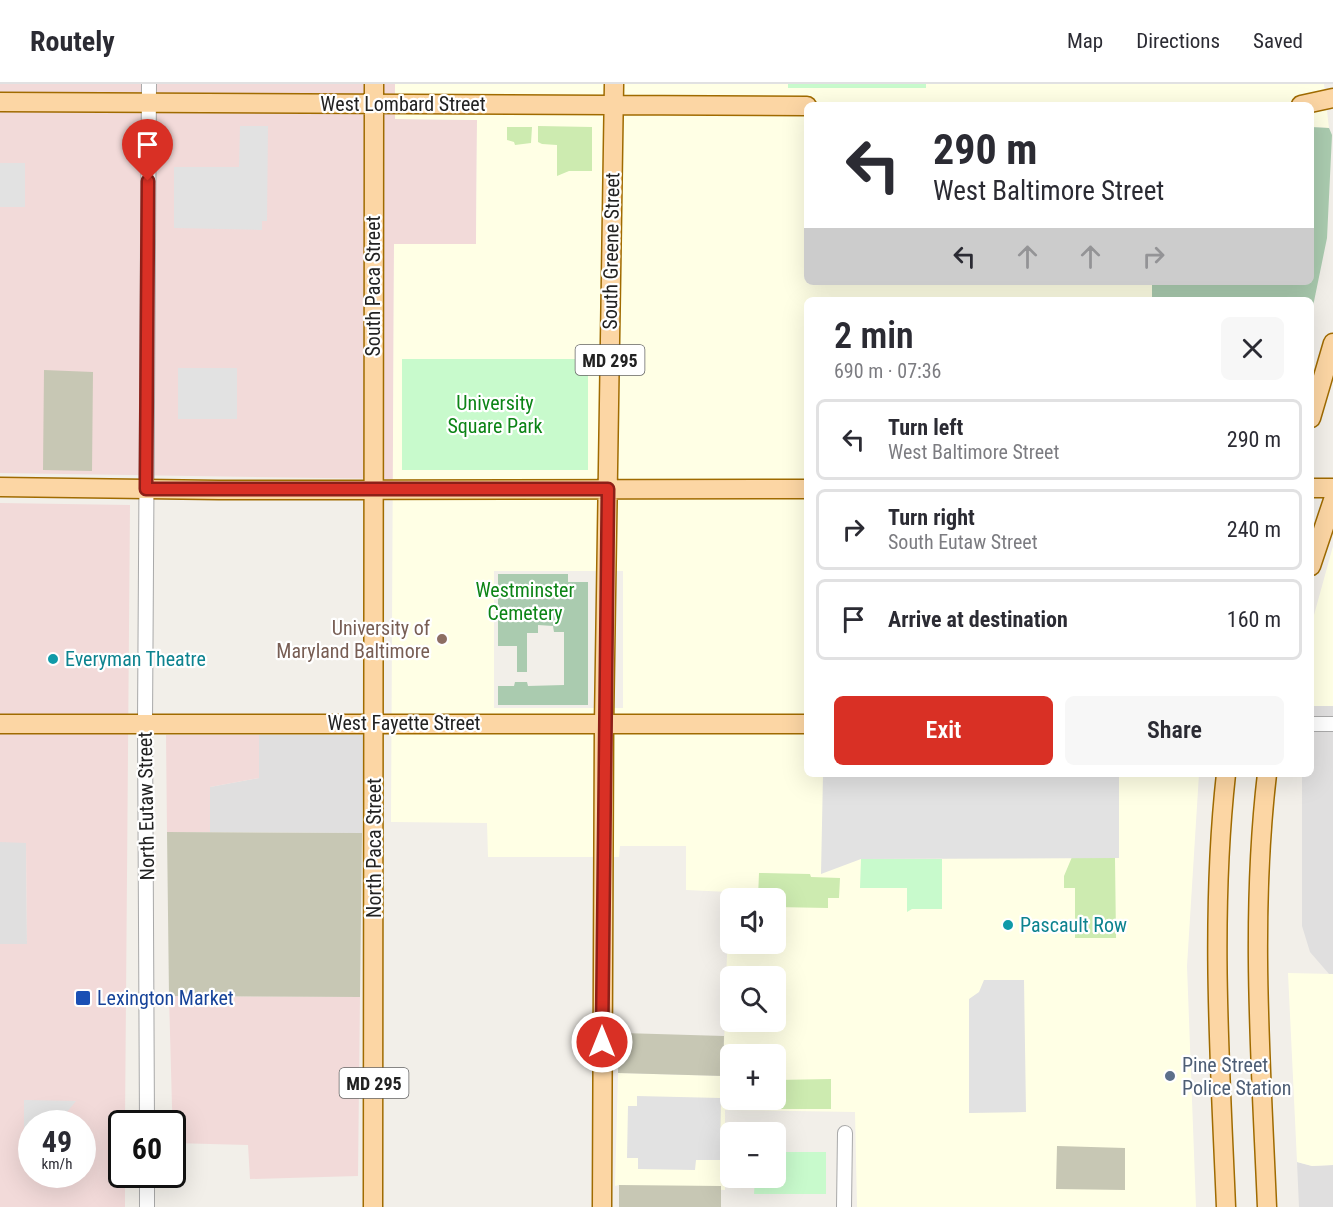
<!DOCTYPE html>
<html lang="en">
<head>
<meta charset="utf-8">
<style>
	:root { --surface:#fff; --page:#f7f7f7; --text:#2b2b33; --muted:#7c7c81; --line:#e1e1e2; --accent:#d93025 }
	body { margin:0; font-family:"Roboto Condensed",sans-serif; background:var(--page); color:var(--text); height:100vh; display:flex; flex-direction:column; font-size:22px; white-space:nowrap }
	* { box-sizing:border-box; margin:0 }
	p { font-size:20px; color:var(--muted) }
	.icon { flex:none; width:33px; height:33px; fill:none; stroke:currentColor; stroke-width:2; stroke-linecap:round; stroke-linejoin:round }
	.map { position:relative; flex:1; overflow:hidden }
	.panel { position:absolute; left:804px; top:213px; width:510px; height:480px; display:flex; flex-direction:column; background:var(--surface); border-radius:9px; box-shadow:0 6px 24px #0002 }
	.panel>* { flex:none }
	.top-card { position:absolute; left:804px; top:18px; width:510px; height:183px; border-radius:9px; box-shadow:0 6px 24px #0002; background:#fff; color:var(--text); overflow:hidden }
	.fabs { position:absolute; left:720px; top:804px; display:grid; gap:12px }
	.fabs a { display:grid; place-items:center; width:66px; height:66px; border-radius:9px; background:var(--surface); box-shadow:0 6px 24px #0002; font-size:30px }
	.speed { position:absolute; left:18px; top:1026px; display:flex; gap:12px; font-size:30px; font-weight:700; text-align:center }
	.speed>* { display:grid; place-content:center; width:78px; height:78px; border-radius:50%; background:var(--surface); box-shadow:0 6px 24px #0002; line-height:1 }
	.speed small { font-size:15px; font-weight:400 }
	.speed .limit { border:3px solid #111; border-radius:9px; background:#fff; color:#111 }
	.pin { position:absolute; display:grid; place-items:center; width:51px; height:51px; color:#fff; margin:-62px -26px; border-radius:50% 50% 50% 0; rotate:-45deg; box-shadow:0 0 6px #0007 }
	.pin .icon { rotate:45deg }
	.me { position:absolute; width:66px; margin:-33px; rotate:0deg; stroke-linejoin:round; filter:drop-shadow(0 0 4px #0008) }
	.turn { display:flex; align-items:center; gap:21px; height:126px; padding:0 30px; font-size:27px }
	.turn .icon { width:78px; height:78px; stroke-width:2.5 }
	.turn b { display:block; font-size:42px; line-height:51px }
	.lanes { display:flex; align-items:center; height:57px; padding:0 30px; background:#0003; justify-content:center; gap:30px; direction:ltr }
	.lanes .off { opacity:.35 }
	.round { display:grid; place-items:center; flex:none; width:63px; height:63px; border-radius:9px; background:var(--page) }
	.summary { display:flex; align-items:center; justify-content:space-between; height:102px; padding:0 30px }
	h1 { font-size:36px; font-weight:600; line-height:45px }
	.cta { display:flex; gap:12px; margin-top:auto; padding:12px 30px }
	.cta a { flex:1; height:69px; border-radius:9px; background:var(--accent); color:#fff; font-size:24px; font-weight:600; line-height:69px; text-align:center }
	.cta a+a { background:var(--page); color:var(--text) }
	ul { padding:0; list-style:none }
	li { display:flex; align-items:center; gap:18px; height:81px; margin:0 12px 9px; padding:0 18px; border:3px solid var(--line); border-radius:9px }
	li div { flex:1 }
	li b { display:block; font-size:22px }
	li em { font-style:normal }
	header { display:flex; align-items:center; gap:36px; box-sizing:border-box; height:84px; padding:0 30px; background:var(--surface); border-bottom:2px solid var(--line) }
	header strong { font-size:28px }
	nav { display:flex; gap:33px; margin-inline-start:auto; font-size:21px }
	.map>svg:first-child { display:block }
	.residential { fill:#e0dfdf }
	.commercial { fill:#f2dad9; fill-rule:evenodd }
	.education { fill:#ffffe5; fill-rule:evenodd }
	.construction { fill:#c7c7b4 }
	.grass { fill:#cdebb0 }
	.cemetery { fill:#aacbaf }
	.park { fill:#c8facc }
	.parking { fill:#e2e2e2 }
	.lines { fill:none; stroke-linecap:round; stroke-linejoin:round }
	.minor-casing { stroke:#a9a9a9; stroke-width:16 }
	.major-casing { stroke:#a06b00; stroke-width:21 }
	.minor { stroke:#fff; stroke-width:14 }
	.major { stroke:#fcd6a4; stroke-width:18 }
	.route-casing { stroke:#8d1f18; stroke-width:15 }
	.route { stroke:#d93025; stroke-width:10 }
	.education-dot { fill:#8d6e63; stroke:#fff; stroke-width:2 }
	.culture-dot { fill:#0f9aa8; stroke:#fff; stroke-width:2 }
	.transit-dot { fill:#1a4fb4; stroke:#fff; stroke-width:2 }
	.service-dot { fill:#5c6f8a; stroke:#fff; stroke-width:2 }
	.labels { text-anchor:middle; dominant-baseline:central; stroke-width:4.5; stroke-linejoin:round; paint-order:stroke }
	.shield { fill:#fff; stroke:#646464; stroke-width:1.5 }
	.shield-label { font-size:18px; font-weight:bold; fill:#222 }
	.street-label { font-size:20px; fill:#222; stroke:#fff }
	.park-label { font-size:20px; fill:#0c8416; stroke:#fff }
	.education-label { font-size:20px; fill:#785e54; stroke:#fff; text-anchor:end }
	.culture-label { font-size:20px; fill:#0d838f; stroke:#fff; text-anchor:start }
	.transit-label { font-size:20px; fill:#164399; stroke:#fff; text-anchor:start }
	.service-label { font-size:20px; fill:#4e5e75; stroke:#fff; text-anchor:start }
</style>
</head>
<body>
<header>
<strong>Routely</strong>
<nav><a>Map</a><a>Directions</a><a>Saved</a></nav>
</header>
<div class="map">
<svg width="1333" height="1123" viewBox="0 0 1333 1123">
	<rect width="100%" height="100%" fill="#f2efe9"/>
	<path class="residential" d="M 1311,622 L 1333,622 L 1333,890 L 1329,890 L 1310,868 L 1302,842 L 1302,690 L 1311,690 Z
		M 259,651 L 364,651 L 362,749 L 210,748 L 210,703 L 259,694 Z
		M 0,758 L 26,758 L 27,860 L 0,860 Z
		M 1297,1078 L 1312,1082 L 1333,1081 L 1333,1123 L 1299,1123 Z"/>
	<path class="commercial" d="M 0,0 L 395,0 L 395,35 L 477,36 L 476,160 L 394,161 L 393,395 L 0,389 Z
		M 0,419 L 130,421 L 125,1039 L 122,1040 L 122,1090 L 125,1091 L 125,1123 L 0,1123 L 0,860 L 27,860 L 26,759 L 0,758 ZM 32,1040 L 82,1040 L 82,1090 L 32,1090 Z
		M 166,651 L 259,651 L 259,694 L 210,703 L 210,748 L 167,748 Z
		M 169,912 L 360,913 L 358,1092 L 250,1095 L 248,1061 L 173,1059 Z"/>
	<path class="education" d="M 395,0 L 1324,0 L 1329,44 L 1311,43 L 1311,21 L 807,21 L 807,198 L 1152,198 L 1152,216 L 807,216 L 807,690 L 1199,690 L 1187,882 L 1196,1123 L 857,1123 L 855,1028 L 725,1026 L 725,1106 L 619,1101 L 615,1102 L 618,989 L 723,992 L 729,808 L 686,806 L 686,762 L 620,762 L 619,773 L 488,773 L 487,739 L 391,738 L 394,160 L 476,160 L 477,36 L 395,35 ZM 494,487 L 623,487 L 623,624 L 494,624 ZM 730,814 L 776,814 L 776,860 L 730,860 ZM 730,892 L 776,892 L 776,938 L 730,938 ZM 730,970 L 776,970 L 776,1016 L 730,1016 Z
		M 1333,462 L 1333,622 L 1311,622 L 1311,542 Z
		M 1288,889 L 1333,890 L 1333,1081 L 1312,1082 L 1297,1078 Z"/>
	<path class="construction" d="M 44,286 L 93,288 L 92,387 L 43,386 Z
		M 167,748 L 362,749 L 360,913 L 169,912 Z
		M 623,949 L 724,952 L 723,992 L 618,989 L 619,953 Z
		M 1057,1062 L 1125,1064 L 1125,1106 L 1056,1105 Z
		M 619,1101 L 721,1102 L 721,1123 L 619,1123 Z"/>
	<path class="grass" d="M 538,42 L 592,43 L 592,87 L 569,87 L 557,92 L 557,61 L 542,60 L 538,58 Z
		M 507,43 L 532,43 L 531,59 L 515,61 L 514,58 L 507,56 Z
		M 1072,773 L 1115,774 L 1116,854 L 1075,854 L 1075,804 L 1064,804 L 1064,792 Z
		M 759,789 L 810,790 L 811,793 L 840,794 L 839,814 L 828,814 L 828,824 L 776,823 L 775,814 L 758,814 Z
		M 831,995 L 831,1025 L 757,1025 L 757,1016 L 776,1016 L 776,996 Z"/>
	<path class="cemetery" d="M 1311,43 L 1329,44 L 1332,51 L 1327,154 L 1311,232 L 1311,216 L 1152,216 L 1152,198 L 1311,198 Z
		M 498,490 L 568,490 L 568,498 L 588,498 L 588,621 L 498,621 L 498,602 L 514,602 L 515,598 L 527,598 L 528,602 L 564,601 L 564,548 L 554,548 L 553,542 L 538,541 L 538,549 L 527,549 L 527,588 L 517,588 L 517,562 L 498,562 Z"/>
	<path class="park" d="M 788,0 L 926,0 L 926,4 L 788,4 Z
		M 402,275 L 588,275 L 588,386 L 402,386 Z
		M 861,775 L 942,775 L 942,825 L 912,825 L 907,828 L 907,804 L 860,804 Z
		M 776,1068 L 826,1068 L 826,1110 L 754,1110 L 755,1094 L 776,1094 Z"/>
	<path class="parking" d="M 240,42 L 268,42 L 267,137 L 262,137 L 262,146 L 174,144 L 174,83 L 239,83 Z
		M 0,79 L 25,79 L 25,123 L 0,123 Z
		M 178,284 L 237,284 L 237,335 L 178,335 Z
		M 823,690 L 1119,690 L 1119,774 L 861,775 L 821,790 Z
		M 984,896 L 1024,896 L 1026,1028 L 969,1029 L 969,915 L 979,908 Z
		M 637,1012 L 721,1014 L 720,1076 L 696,1076 L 695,1086 L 638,1085 L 638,1074 L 627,1074 L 628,1022 L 637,1022 Z
		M 24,1016 L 76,1017 L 58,1039 L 32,1040 L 31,1072 L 24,1072 Z"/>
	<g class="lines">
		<g class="minor-casing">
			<path id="minor" d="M 1311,640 L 1333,640
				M 147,1040 L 145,640 L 149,0
				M 147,1123 L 147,1090
				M 844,1123 L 845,1049"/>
		</g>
		<g class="major-casing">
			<path id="major" d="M 0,18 L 807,22
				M 1301,21 L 1333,14
				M 1311,334 L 1333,259
				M 0,403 L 219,406 L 807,405
				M 1311,404 L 1333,404
				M 1311,482 L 1333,416
				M 0,640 L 807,640
				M 373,1123 L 374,0
				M 602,1123 L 604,640 L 614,0
				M 1226,1123 C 1220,978 1210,834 1226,690
				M 1267,1123 C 1261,979 1250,834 1267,690"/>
		</g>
		<use href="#minor" class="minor"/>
		<use href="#major" class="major"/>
	</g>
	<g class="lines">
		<g class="route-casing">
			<path id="route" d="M 148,97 L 146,405 L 608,405 L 602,958"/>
		</g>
		<use href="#route" class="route"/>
	</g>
	<circle class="education-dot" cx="442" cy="555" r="6"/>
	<g class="culture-dot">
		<circle cx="53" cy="575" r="6"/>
		<circle cx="1008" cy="841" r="6"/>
	</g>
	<rect class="transit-dot" x="75" y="906" width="16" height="16" rx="3"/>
	<circle class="service-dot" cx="1170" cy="992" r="6"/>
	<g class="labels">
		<g class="shield">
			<rect x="575.5" y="261" width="69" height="30" rx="4.5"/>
			<rect x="339.5" y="984" width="69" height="30" rx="4.5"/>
		</g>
		<g class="shield-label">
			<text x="610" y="276">MD 295</text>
			<text x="374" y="999">MD 295</text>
		</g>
		<g class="street-label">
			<text x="403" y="20">West Lombard Street</text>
			<text transform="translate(611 167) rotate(-89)">South Greene Street</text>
			<text transform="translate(373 202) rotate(-90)">South Paca Street</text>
			<text x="404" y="639">West Fayette Street</text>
			<text transform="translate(146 722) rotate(-91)">North Eutaw Street</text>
			<text transform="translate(374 764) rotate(-90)">North Paca Street</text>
		</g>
		<g class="park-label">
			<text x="495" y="319">University<tspan x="495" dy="23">Square Park</tspan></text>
			<text x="525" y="506">Westminster<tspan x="525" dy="23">Cemetery</tspan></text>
		</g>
		<g class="education-label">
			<text x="430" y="544">University of<tspan x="430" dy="23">Maryland Baltimore</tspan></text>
		</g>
		<g class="culture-label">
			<text x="65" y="575">Everyman Theatre</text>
			<text x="1020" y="841">Pascault Row</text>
		</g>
		<g class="transit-label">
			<text x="97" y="914">Lexington Market</text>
		</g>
		<g class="service-label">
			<text x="1182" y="981">Pine Street<tspan x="1182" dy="23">Police Station</tspan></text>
		</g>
	</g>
</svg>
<div class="fabs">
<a><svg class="icon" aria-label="sound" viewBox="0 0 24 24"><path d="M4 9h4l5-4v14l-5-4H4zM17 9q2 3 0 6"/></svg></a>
<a><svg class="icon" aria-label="search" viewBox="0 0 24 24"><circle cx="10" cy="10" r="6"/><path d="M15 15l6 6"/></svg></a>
<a>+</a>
<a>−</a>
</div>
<div class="speed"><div>49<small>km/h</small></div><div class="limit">60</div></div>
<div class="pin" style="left:148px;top:97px;background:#d93025"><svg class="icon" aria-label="arrive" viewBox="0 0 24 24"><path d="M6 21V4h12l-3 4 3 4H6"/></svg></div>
<svg class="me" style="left:602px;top:958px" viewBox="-20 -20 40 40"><circle r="17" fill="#d93025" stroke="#fff" stroke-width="3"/><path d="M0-11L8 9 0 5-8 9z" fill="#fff"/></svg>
<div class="top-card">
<div class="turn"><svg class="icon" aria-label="left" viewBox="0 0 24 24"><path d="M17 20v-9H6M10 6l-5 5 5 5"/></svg><div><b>290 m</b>West Baltimore Street</div></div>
<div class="lanes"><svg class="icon" aria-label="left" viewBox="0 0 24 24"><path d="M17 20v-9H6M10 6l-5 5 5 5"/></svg><svg class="icon off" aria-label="ahead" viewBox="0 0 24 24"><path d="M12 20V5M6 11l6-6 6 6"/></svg><svg class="icon off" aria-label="ahead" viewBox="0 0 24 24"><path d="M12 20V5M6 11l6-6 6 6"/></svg><svg class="icon off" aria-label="right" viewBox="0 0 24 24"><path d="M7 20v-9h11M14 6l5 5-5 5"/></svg></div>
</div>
<section class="panel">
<div class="summary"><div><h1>2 min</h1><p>690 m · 07:36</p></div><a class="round"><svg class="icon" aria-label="close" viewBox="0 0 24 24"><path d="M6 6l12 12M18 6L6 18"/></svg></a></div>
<ul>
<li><svg class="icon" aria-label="left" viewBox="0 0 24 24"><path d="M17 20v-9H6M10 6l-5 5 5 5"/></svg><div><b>Turn left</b><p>West Baltimore Street</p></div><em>290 m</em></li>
<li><svg class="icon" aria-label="right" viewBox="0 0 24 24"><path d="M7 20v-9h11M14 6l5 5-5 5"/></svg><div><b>Turn right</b><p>South Eutaw Street</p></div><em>240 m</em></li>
<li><svg class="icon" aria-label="arrive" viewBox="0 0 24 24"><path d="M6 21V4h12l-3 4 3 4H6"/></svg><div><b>Arrive at destination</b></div><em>160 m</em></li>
</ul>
<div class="cta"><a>Exit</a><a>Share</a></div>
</section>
</div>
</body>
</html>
